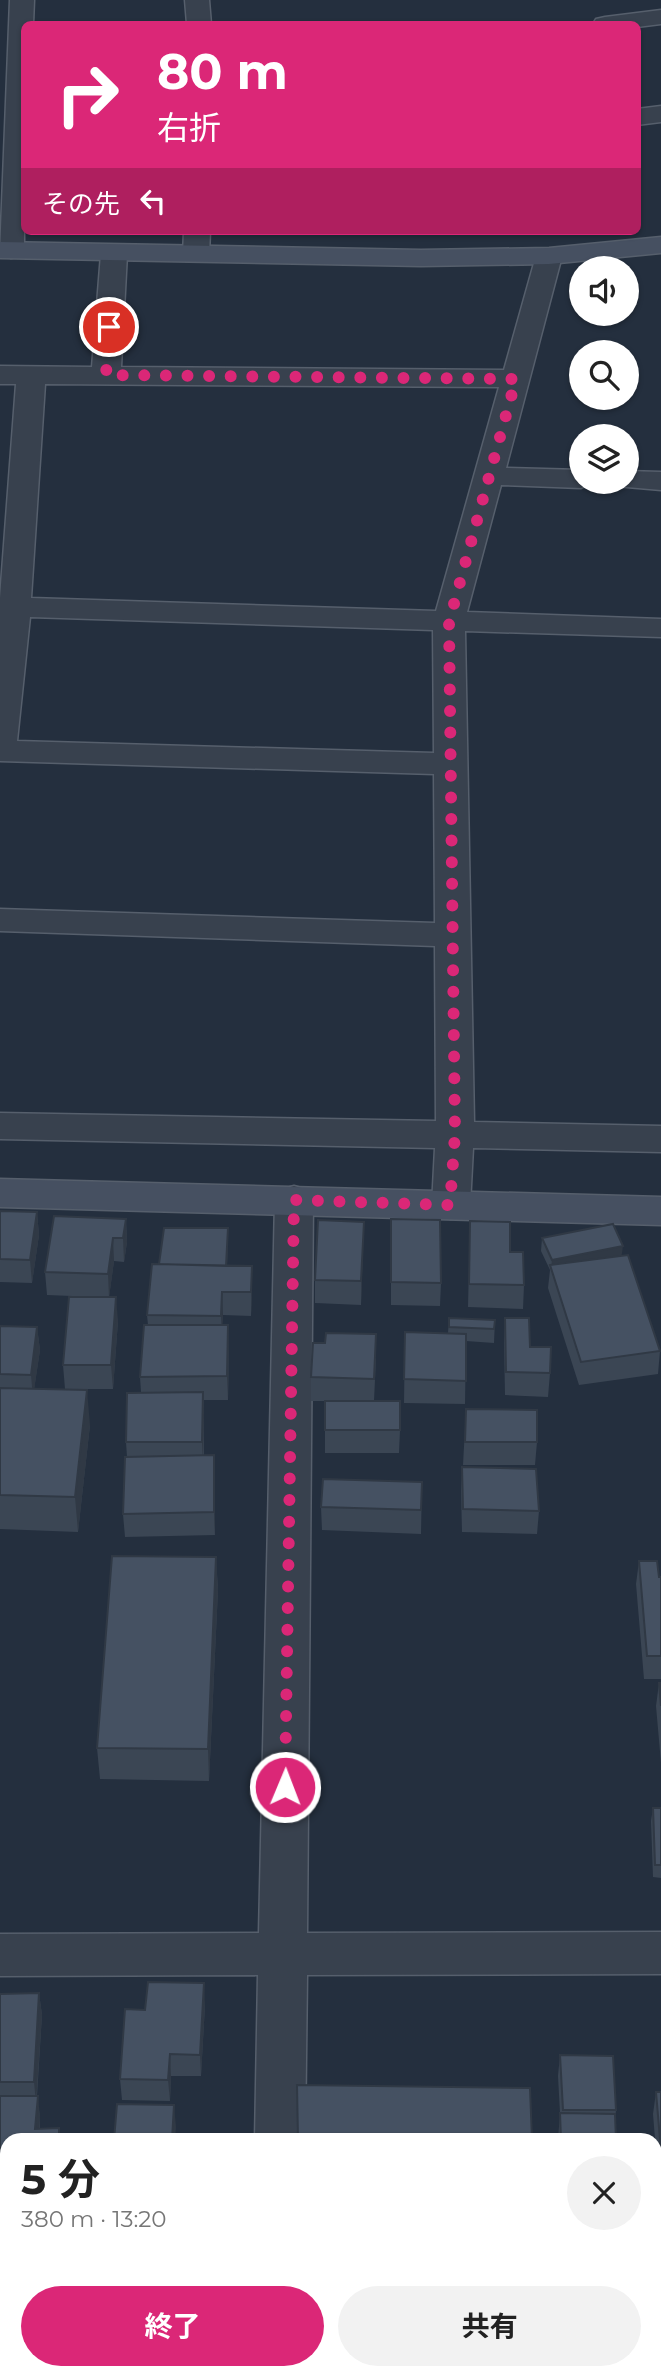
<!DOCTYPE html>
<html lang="ja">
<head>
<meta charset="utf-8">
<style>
	:root { --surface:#fff; --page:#f2f2f2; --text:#222; --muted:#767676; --accent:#db2777 }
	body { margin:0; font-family:Montserrat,"Noto Sans JP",sans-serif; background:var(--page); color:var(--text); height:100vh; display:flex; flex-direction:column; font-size:26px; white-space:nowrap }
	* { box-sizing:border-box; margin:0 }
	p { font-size:23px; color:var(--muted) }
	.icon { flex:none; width:38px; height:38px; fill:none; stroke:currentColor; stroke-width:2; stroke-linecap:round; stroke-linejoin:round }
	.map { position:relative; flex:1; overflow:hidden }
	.drawer { position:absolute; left:0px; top:2133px; width:662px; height:247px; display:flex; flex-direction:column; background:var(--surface); border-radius:21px 21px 0 0; box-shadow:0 2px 5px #0004 }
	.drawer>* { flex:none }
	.top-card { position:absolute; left:21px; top:21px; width:620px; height:214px; border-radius:10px; box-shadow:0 2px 5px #0004; background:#db2777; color:#fff; overflow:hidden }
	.buttons { position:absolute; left:569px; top:256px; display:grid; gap:14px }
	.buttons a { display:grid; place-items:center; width:70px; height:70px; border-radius:50%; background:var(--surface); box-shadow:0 2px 5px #0004; font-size:35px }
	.pin { position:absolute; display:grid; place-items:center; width:60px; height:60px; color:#fff; margin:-30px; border:4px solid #fff; border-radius:50%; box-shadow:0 2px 7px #0007 }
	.me { position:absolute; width:77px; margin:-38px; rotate:1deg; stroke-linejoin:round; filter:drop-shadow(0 0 5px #0008) }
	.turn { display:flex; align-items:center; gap:24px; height:147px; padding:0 21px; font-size:32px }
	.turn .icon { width:91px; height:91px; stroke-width:2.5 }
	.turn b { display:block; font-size:49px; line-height:60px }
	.then { display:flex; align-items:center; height:66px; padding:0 21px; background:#0003; gap:14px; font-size:26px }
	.round { display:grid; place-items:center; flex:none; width:74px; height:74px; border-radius:37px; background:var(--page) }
	.summary { display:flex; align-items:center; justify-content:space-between; height:119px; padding:0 21px }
	h1 { font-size:42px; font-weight:700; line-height:52px }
	.primary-button { display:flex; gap:14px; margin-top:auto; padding:14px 21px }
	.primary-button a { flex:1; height:80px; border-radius:42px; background:var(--accent); color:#fff; font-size:28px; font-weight:700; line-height:80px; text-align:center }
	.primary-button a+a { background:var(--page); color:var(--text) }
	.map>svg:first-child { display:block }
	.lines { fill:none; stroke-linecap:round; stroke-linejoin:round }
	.street-casing { stroke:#565f6c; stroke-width:3 }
	.secondary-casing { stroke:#565f6c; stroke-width:3 }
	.street { fill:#38414e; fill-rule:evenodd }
	.secondary { fill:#465061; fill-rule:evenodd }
	.wall { fill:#3b4654 }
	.shaded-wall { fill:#303945 }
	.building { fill:#455162; stroke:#303945; stroke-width:2 }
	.route { stroke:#db2777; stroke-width:12; stroke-dasharray:0 21.6 }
</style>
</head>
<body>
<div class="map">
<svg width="661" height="2379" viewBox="0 0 661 2379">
	<rect width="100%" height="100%" fill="#242f3e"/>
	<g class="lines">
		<g class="street-casing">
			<path id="street" d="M 10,0 L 34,0 L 33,24 L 24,24 L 24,250 L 21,256 L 11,258 L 0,254 Z
				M 185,0 L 209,0 L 211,24 L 187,24 Z
				M 661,10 L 661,24 L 637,27 L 637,24 L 593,24 L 596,19 L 605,17 Z
				M 661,106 L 661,122 L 637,125 L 637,109 Z
				M 184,231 L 210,231 L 209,255 L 206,261 L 186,261 L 183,255 Z
				M 114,246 L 124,248 L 127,254 L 121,367 L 504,370 L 536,256 L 539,250 L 559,250 L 562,256 L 506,468 L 581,470 L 581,481 L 594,481 L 581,488 L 501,485 L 467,612 L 661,619 L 661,637 L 465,631 L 474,1122 L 661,1126 L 661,1152 L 473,1148 L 470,1205 L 465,1215 L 451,1219 L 437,1215 L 432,1205 L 435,1148 L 0,1139 L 0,1113 L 436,1121 L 435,946 L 0,931 L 0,909 L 435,923 L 434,774 L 0,761 L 0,598 L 16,384 L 0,384 L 0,366 L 92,367 L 101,254 L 104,248 ZM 45,384 L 499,387 L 436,611 L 31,598 ZM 30,617 L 433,630 L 434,753 L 17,741 Z
				M 626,471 L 661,472 L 661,490 L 615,486 L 612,481 L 626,481 Z
				M 294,1186 L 308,1190 L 313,1200 L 307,1933 L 661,1932 L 661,1974 L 307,1975 L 305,2140 L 255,2140 L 258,1975 L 0,1976 L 0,1934 L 259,1933 L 275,1200 L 280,1190 Z
				M 249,2373 L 303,2373 L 303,2379 L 249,2379 Z"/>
		</g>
		<g class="secondary-casing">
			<path id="secondary" d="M 661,237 L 661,253 L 549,264 L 421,266 L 0,258 L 0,242 L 421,250 L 549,248 Z
				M 0,1179 L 661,1197 L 661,1225 L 0,1207 Z"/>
		</g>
		<use href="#street" class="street"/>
		<use href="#secondary" class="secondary"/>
	</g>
	<path class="wall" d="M 0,1211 L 37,1212 L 39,1235 L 32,1283 L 0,1282 Z
		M 126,1219 L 127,1242 L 124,1262 L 114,1261 L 109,1297 L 118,1321 L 113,1389 L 65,1389 L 63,1365 L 97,1297 L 47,1295 L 45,1272 Z
		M 391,1219 L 441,1283 L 440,1306 L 391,1305 Z
		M 470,1221 L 510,1252 L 524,1285 L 523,1309 L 468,1307 Z
		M 364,1222 L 361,1305 L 315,1303 L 315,1280 Z
		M 542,1238 L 622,1256 L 660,1351 L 658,1374 L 579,1385 L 548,1288 L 550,1270 L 541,1251 Z
		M 228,1241 L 227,1266 L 252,1266 L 252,1290 L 251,1316 L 223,1315 L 222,1325 L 229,1348 L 228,1400 L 204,1400 L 204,1455 L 214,1455 L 215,1535 L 125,1537 L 123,1514 L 127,1457 L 126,1442 L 141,1392 L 140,1377 L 148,1325 L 147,1315 L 159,1264 Z
		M 449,1318 L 495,1320 L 494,1343 L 466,1341 L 465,1404 L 404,1403 L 405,1332 L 448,1333 Z
		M 505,1318 L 530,1347 L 550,1373 L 548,1397 L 505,1395 L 504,1342 Z
		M 0,1326 L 37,1327 L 40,1350 L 34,1389 L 90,1425 L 78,1532 L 0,1529 Z
		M 376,1358 L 374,1401 L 400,1430 L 399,1453 L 325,1453 L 325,1401 L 311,1401 L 311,1377 Z
		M 466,1409 L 537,1442 L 535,1465 L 463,1465 Z
		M 462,1467 L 539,1511 L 537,1534 L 462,1532 L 461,1490 Z
		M 422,1482 L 421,1534 L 322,1530 L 321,1507 Z
		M 216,1557 L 218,1590 L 209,1781 L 100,1779 L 97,1748 Z
		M 639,1561 L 659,1577 L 661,1577 L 661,1679 L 644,1679 L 636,1584 Z
		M 659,1683 L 661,1683 L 661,1763 L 656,1706 Z
		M 653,1808 L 661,1808 L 661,1878 L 653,1877 L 651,1821 Z
		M 39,1993 L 42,2015 L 37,2096 L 40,2117 L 40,2129 L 7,2140 L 7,2338 L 0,2338 L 0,2212 L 6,2212 L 3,2194 L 4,2186 L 0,2186 L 0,1994 Z
		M 205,2005 L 201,2076 L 171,2076 L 170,2101 L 122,2100 L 120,2079 L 145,2010 Z
		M 560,2055 L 616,2110 L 615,2120 L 616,2140 L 558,2140 L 560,2113 L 558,2076 Z
		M 656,2092 L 661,2092 L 661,2213 L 653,2114 Z
		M 658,2268 L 661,2268 L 661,2355 L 655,2289 Z
		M 521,2373 L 599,2373 L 598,2379 L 521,2379 Z"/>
	<path class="shaded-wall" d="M 37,1212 L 39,1235 L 32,1283 L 30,1260 Z
		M 126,1219 L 127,1242 L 124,1262 L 123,1238 Z
		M 364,1222 L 363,1245 L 361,1305 L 361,1281 Z
		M 228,1228 L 228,1241 L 226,1282 L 226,1269 Z
		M 113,1238 L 114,1261 L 109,1298 L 108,1274 Z
		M 623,1246 L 621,1260 L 551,1269 L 552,1260 Z
		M 252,1266 L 252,1290 L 251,1316 L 251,1292 Z
		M 222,1292 L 223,1315 L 222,1339 L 221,1316 Z
		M 116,1297 L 118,1321 L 113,1389 L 111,1365 Z
		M 228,1325 L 229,1348 L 228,1400 L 227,1376 Z
		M 37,1327 L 40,1350 L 33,1398 L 31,1375 Z
		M 87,1390 L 90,1425 L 78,1532 L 75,1497 Z
		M 203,1392 L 204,1415 L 203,1466 L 202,1442 Z
		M 214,1455 L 215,1478 L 215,1535 L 214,1512 Z
		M 216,1557 L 218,1590 L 209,1781 L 208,1749 Z
		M 204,1983 L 205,2005 L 201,2076 L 200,2055 Z
		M 39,1993 L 42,2015 L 36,2103 L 34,2082 Z
		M 170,2054 L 171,2076 L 170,2101 L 168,2080 Z
		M 38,2096 L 40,2117 L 39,2140 L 35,2129 Z
		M 174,2105 L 176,2127 L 175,2140 L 172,2140 Z
		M 50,2373 L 54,2373 L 54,2379 L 50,2379 Z"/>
	<path class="building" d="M 0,1211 L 37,1212 L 30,1260 L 0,1259 Z
		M 54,1216 L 126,1219 L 123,1238 L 113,1238 L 108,1274 L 45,1272 Z
		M 391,1219 L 440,1220 L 441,1283 L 391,1282 Z
		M 318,1220 L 364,1222 L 361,1281 L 315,1280 Z
		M 470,1221 L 510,1222 L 510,1252 L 523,1252 L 524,1285 L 469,1284 Z
		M 613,1224 L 623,1246 L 552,1260 L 542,1238 Z
		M 164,1228 L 228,1228 L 226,1266 L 159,1264 Z
		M 628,1255 L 660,1351 L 581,1362 L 550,1265 Z
		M 152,1264 L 252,1266 L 251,1292 L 222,1292 L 221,1316 L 147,1315 Z
		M 69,1297 L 116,1297 L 111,1365 L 63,1365 Z
		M 449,1318 L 495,1320 L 494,1329 L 449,1327 Z
		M 505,1318 L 529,1318 L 530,1347 L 551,1347 L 550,1373 L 506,1372 Z
		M 144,1325 L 228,1325 L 227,1376 L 140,1377 Z
		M 0,1326 L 37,1327 L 31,1375 L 0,1374 Z
		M 405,1332 L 466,1334 L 466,1381 L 404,1379 Z
		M 326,1333 L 376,1334 L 374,1379 L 311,1377 L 313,1343 L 325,1343 Z
		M 0,1388 L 87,1390 L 75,1497 L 0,1495 Z
		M 203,1392 L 202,1442 L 126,1442 L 127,1393 Z
		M 325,1401 L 400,1401 L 400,1430 L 325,1430 Z
		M 466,1409 L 537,1410 L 537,1442 L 465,1442 Z
		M 214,1455 L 214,1512 L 123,1514 L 125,1457 Z
		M 462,1467 L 536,1469 L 539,1511 L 463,1509 Z
		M 323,1479 L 422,1482 L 421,1510 L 321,1507 Z
		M 112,1556 L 216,1557 L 208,1749 L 97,1748 Z
		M 639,1561 L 657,1561 L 659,1577 L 661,1577 L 661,1656 L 647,1656 Z
		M 659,1683 L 661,1683 L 661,1706 Z
		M 653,1808 L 661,1808 L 661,1865 L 655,1865 Z
		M 148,1982 L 204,1983 L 200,2055 L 170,2054 L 168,2080 L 120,2079 L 125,2009 L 145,2010 Z
		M 39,1993 L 34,2082 L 0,2082 L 0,1994 Z
		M 560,2055 L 613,2056 L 616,2110 L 563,2110 Z
		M 297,2085 L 530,2088 L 532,2140 L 298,2140 Z
		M 656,2092 L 661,2092 L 661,2151 Z
		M 0,2096 L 38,2096 L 35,2129 L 59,2128 L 59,2140 L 7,2140 L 7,2194 L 3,2194 L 5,2165 L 0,2165 Z
		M 117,2104 L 174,2105 L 172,2140 L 114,2140 Z
		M 560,2113 L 615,2114 L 616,2140 L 561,2140 Z
		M 0,2212 L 7,2212 L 7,2318 L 0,2318 Z
		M 658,2268 L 661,2268 L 661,2300 Z
		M 0,2356 L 7,2356 L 7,2373 L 50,2373 L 50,2379 L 0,2379 Z"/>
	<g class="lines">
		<path class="route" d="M 109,327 L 106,375 L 516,379 L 449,622 L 455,1134 L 450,1205 L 294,1200 L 285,1787"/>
	</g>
</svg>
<div class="buttons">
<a><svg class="icon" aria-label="sound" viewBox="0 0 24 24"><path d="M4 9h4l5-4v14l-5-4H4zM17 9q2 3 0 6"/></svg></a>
<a><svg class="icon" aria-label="search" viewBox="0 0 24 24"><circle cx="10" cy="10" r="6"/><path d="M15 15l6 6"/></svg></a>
<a><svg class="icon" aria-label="layers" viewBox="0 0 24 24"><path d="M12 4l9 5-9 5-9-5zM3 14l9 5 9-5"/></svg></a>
</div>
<div class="pin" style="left:109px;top:327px;background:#d93025"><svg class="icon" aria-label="arrive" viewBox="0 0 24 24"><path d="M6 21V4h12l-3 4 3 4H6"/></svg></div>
<svg class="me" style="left:285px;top:1787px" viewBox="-20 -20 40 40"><circle r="17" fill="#db2777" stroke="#fff" stroke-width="3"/><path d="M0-11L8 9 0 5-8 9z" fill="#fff"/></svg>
<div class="top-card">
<div class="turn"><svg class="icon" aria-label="right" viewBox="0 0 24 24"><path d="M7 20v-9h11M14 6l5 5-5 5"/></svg><div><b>80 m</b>右折</div></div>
<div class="then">その先<svg class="icon" aria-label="left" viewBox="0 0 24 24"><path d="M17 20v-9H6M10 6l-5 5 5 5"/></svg></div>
</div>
<section class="drawer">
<div class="summary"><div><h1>5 分</h1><p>380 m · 13:20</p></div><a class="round"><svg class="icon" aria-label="close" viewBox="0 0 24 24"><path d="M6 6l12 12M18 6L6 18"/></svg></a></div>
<div class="primary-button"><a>終了</a><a>共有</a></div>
</section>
</div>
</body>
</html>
